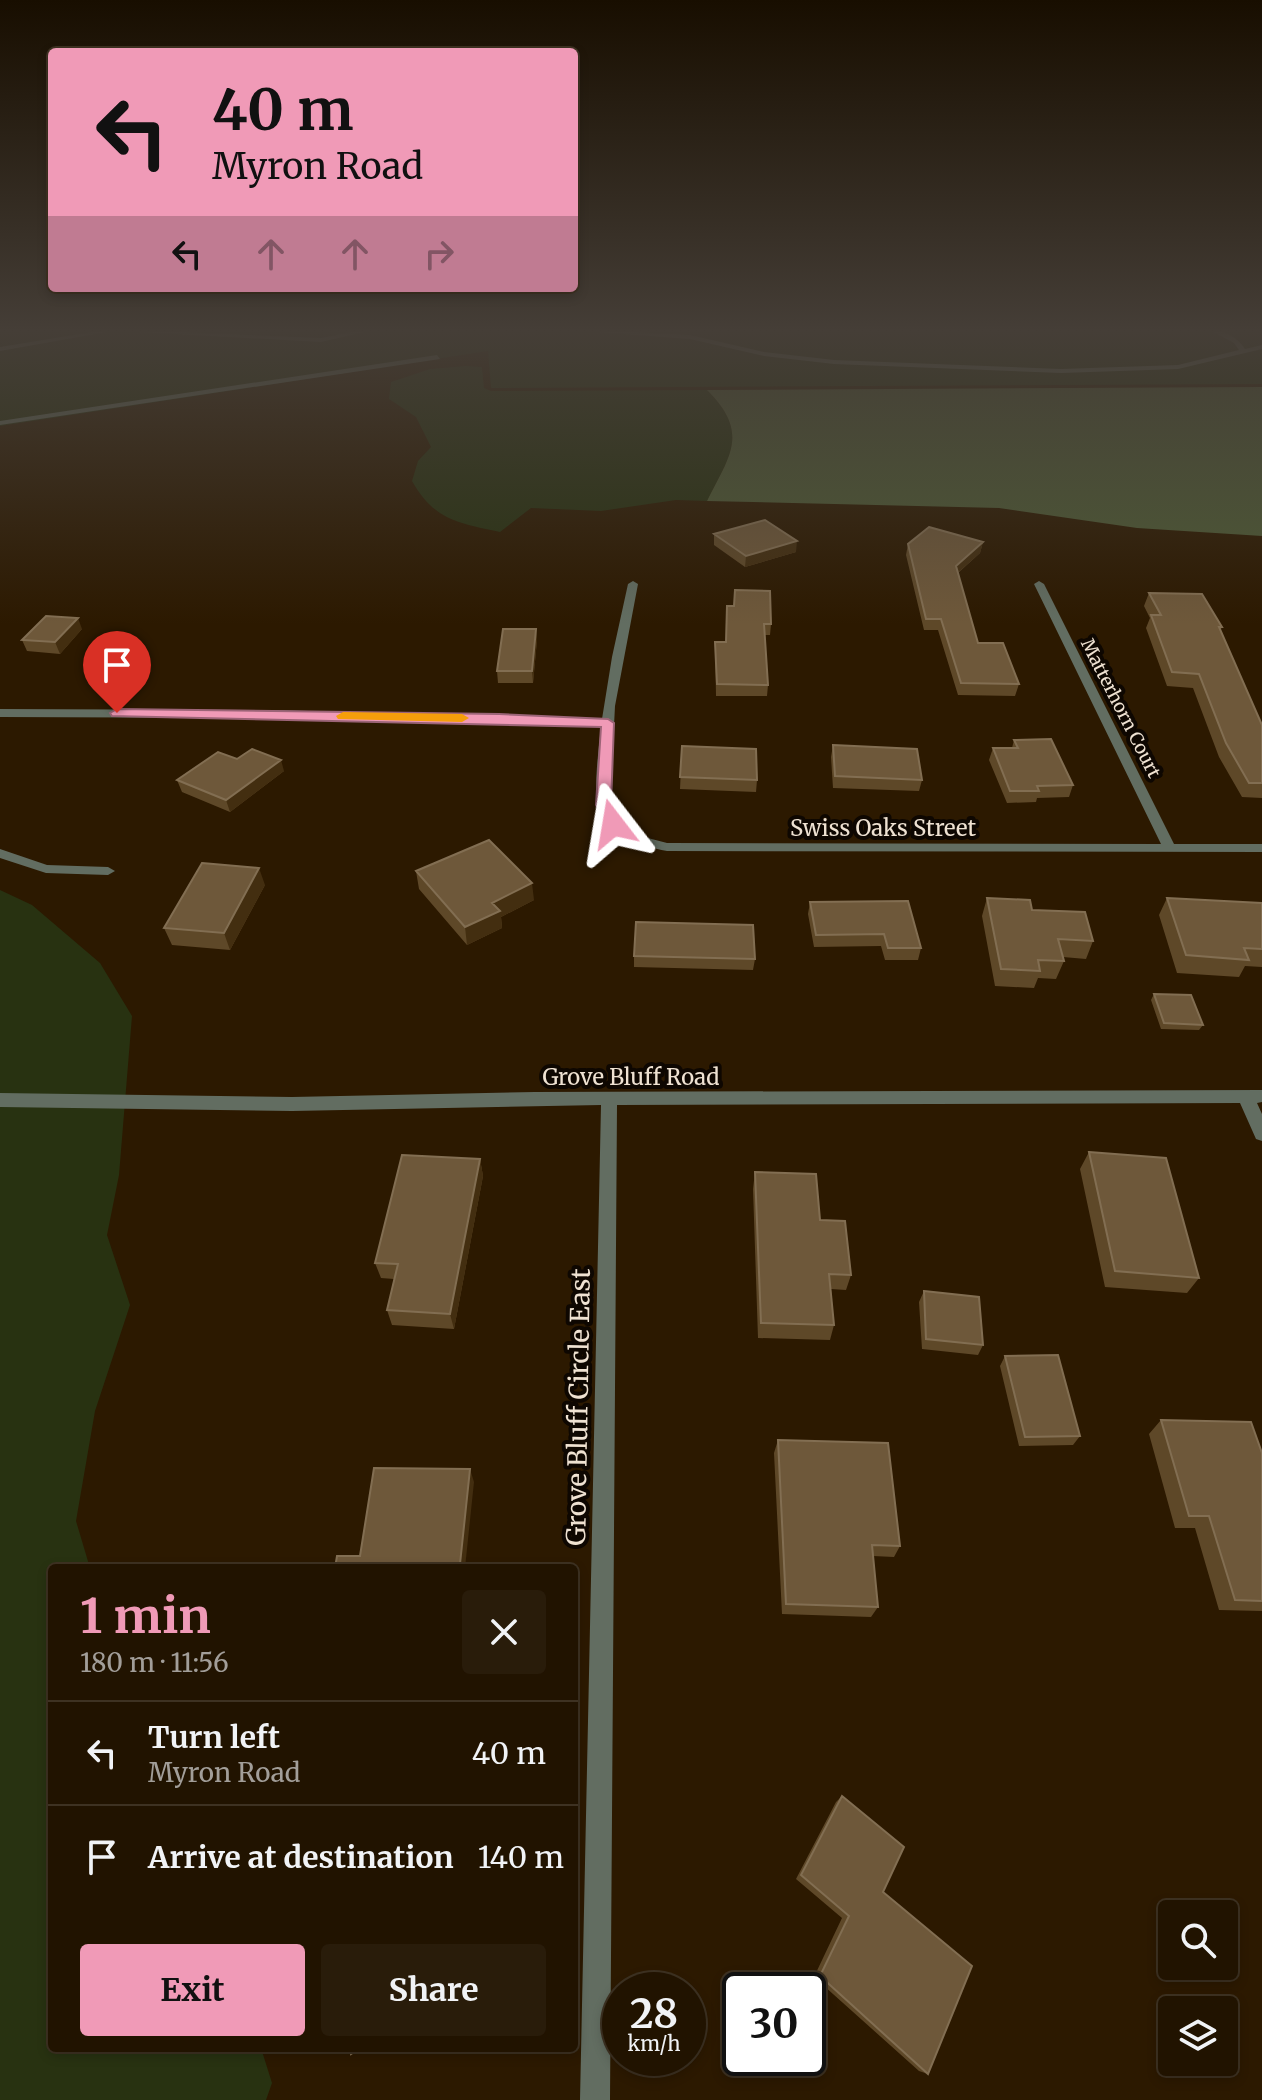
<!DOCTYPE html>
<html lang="en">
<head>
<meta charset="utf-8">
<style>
	:root { --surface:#211300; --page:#291c0a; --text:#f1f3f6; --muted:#a29e99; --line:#3e3222; --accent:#f09ab7 }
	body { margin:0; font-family:Merriweather,serif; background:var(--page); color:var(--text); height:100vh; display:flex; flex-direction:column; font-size:30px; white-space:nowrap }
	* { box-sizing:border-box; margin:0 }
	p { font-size:26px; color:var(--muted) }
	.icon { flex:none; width:44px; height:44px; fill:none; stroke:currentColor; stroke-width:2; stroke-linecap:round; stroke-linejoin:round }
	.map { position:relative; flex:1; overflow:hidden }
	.details { position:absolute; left:48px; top:1564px; width:530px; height:488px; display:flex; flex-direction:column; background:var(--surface); border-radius:8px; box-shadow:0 4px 12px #0003,0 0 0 2px var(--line) }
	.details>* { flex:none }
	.hud { position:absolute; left:48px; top:48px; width:530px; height:244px; border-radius:8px; box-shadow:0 4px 12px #0003,0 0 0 2px var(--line); background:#f09ab7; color:#111; overflow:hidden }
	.tools { position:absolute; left:1158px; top:1900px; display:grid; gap:16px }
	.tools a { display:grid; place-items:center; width:80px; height:80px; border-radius:8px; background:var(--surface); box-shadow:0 4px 12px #0003,0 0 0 2px var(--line); font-size:40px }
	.speed { position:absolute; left:602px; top:1972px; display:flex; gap:16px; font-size:40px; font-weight:700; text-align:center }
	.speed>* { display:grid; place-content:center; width:104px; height:104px; border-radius:50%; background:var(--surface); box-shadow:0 4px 12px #0003,0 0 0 2px var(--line); line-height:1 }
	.speed small { font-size:20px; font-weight:400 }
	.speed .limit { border:4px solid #111; border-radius:12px; background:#fff; color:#111 }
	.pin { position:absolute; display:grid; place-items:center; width:68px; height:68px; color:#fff; margin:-82px -34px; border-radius:50% 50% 50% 0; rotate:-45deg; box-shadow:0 0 8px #0007 }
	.pin .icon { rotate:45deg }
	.me { position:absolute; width:88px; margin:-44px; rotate:346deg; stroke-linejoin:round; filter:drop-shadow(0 0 6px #0008) }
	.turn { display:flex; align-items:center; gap:28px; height:168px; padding:0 32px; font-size:36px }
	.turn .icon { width:104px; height:104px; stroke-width:2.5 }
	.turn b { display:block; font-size:56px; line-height:68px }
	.lanes { display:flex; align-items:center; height:76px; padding:0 32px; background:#0003; justify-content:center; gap:40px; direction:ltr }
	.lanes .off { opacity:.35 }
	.round { display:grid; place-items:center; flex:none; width:84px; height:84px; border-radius:8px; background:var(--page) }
	.head { display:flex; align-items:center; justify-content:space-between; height:136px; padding:0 32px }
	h1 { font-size:48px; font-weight:700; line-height:60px; color:var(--accent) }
	.button { display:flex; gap:16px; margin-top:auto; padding:16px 32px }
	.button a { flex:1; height:92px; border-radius:8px; background:var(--accent); color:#111; font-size:32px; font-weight:700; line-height:92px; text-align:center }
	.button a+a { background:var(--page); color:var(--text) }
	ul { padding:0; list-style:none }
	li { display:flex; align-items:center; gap:24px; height:104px; padding:0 32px; border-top:2px solid var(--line) }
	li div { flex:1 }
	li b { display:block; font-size:30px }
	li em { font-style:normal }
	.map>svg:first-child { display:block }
	.green { fill:#283211 }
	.forest { fill:#4e5b36 }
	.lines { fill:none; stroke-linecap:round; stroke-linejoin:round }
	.street { fill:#626d61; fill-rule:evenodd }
	.wall { fill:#5e4828 }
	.shaded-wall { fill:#432e10 }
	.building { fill:#6e583a; stroke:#826e52; stroke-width:2 }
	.route { fill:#f09ab7; stroke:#9c6477; stroke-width:2 }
	.slow { fill:#f59e0b }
	.labels { text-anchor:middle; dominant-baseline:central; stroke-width:8; stroke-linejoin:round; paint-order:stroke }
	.far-street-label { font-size:18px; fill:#efe2d2; stroke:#0e0701 }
	.street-label { font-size:22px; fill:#efe2d2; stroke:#0e0701 }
	.near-street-label { font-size:26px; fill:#efe2d2; stroke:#0e0701 }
</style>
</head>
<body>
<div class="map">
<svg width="1262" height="2100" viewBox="0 0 1262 2100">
	<rect width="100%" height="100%" fill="#2c1900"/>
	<path class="green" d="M 0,330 L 1262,330 L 1262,384 L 491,388 L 488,351 L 0,426 Z
		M 466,366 L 482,367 L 484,388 L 491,391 L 707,390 C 750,433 730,455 707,501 L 676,500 L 601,511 L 531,508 L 500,532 C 458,523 434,520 412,481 L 418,461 L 431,447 L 416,417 L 389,399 L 391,382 L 430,369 Z
		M 0,890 L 32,905 L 100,963 L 132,1016 L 119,1175 L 107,1235 L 130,1305 L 95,1411 L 76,1521 L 90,1568 L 52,1568 L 52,2048 L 261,2048 L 272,2083 L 266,2100 L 0,2100 Z"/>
	<path class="forest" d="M 1262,387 L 1262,536 L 1137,528 L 999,508 L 707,501 C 730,455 750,433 707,390 Z"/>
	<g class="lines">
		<path class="street" d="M 104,330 L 118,330 L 0,351 L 0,347 Z
			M 134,330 L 321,338 L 361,330 L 373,330 L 321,342 L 137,332 Z
			M 594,330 L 690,335 L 764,352 L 834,360 L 1061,369 L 1178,365 L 1239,350 L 1234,343 L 1210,330 C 1223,330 1238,337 1245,349 L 1262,345 L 1262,349 L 1178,369 L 1061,373 L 834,364 L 764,356 L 690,339 L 597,332 Z
			M 437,355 L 440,359 L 0,425 L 0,421 Z
			M 633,581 L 638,584 L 615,706 L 610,804 L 615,818 L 627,829 L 644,837 L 667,843 L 1161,844 L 1034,584 L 1039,581 L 1044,584 L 1174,844 L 1262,844 L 1262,852 L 667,851 C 583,835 594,798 601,726 L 271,718 L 0,717 L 0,709 L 271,710 L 602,719 L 612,657 L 628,584 Z
			M 0,849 L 47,865 L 108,867 L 115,871 L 108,875 L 46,873 L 0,858 Z
			M 1262,1090 L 1262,1102 L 1257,1103 L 1262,1114 L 1262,1141 L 1256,1139 L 1240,1103 L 617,1105 L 610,2100 L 580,2100 L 601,1105 L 292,1111 L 0,1107 L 0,1093 L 292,1097 L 535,1092 Z"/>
	</g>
	<path class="wall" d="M 714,534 L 796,552 L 745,567 L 714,545 Z
		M 983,542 L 980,553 L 958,573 L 978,643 L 1019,684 L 1015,696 L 958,695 L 938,630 L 924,630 L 906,555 L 908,544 Z
		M 1149,593 L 1222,627 L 1220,631 L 1262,725 L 1262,798 L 1242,797 L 1219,757 L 1193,688 L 1167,686 L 1146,628 L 1150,618 L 1144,606 Z
		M 727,606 L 771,624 L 770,635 L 765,635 L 768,685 L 767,696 L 716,696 L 715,642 L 726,642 Z
		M 82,629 L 60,654 L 27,651 L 22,640 Z
		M 536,629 L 537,640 L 533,683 L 498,683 L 497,671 Z
		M 1014,740 L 1073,785 L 1069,797 L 1037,798 L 1036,802 L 1007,803 L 989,760 L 993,748 L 1012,748 Z
		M 833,745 L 922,780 L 919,791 L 833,788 L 831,757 Z
		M 682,746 L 757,780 L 756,792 L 680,789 Z
		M 237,759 L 284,771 L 230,812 L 182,792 L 177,780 Z
		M 416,871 L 534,900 L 501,917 L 502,928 L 467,945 L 419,889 Z
		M 265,885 L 230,950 L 172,945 L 164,928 Z
		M 987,898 L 1032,910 L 1093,941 L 1086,959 L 1063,957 L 1064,961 L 1056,979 L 1038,978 L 1034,988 L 995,986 L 982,916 Z
		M 1167,898 L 1262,903 L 1262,967 L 1245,966 L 1239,977 L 1177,973 L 1159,915 Z
		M 810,902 L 921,948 L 918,960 L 885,960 L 881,946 L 814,947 L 808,914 Z
		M 634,956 L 755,959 L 753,970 L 634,967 Z
		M 1154,994 L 1203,1025 L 1199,1030 L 1161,1029 L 1151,1000 Z
		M 1089,1152 L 1199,1278 L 1187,1293 L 1105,1287 L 1080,1169 Z
		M 480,1159 L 483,1176 L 454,1329 L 392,1325 L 387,1310 L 394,1279 L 381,1278 L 375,1263 Z
		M 755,1172 L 820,1220 L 851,1275 L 846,1290 L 831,1289 L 834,1325 L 830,1340 L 758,1338 L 753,1189 Z
		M 924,1291 L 983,1345 L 978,1355 L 922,1349 L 919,1302 Z
		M 1005,1356 L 1080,1436 L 1073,1445 L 1019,1446 L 1000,1366 Z
		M 1161,1420 L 1262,1453 L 1262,1611 L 1219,1610 L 1195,1528 L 1175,1528 L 1149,1434 Z
		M 778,1440 L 900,1546 L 894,1557 L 873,1556 L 878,1607 L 871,1617 L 782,1614 L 774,1453 Z
		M 842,1796 L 883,1892 L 928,2074 L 919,2071 L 814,1977 L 842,1918 L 796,1879 L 836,1802 Z"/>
	<path class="shaded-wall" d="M 797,541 L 796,552 L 745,567 L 746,556 Z
		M 983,542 L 980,553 L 953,577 L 956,566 Z
		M 78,618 L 82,629 L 60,654 L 55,642 Z
		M 536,629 L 537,640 L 533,683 L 532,671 Z
		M 281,760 L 284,771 L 230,812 L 226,800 Z
		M 259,868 L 265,885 L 230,950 L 224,933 Z
		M 532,883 L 534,900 L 501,917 L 502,928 L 467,945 L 465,927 L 492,903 Z
		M 480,1159 L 483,1176 L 454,1329 L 450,1314 Z
		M 470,1469 L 474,1482 L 465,1568 L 460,1564 Z
		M 360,2048 L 367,2048 L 360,2052 L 351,2054 Z"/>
	<path class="building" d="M 765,520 L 797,541 L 746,556 L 714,534 Z
		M 929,527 L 983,542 L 956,566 L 978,643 L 1003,643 L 1019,684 L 961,683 L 941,619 L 926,619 L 908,544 Z
		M 735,590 L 770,591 L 771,624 L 764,624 L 768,685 L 717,684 L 715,642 L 726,642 L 727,606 L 734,606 Z
		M 1149,593 L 1202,594 L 1222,627 L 1219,627 L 1262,725 L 1262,783 L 1249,783 L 1226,743 L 1199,674 L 1172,672 L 1151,615 L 1161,615 Z
		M 46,616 L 78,618 L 55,642 L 22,640 Z
		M 503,629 L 536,629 L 532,671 L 497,671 Z
		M 1051,739 L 1073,785 L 1037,786 L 1039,791 L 1010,791 L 993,748 L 1018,748 L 1014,740 Z
		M 833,745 L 917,749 L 922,780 L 835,776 Z
		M 682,746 L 756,749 L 757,780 L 680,777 Z
		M 252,749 L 281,760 L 226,800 L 177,780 L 218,752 L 237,759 Z
		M 489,840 L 532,883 L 492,903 L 500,911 L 465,927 L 416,871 Z
		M 202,863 L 259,868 L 224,933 L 164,928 Z
		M 987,898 L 1030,900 L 1032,910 L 1085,912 L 1093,941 L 1058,939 L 1064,961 L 1038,960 L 1040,971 L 1001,969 Z
		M 1167,898 L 1262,903 L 1262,949 L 1244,948 L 1249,960 L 1186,955 Z
		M 908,901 L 921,948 L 888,948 L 884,934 L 816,935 L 810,902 Z
		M 636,922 L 753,925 L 755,959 L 634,956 Z
		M 1154,994 L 1191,995 L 1203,1025 L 1164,1023 Z
		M 1089,1152 L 1166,1158 L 1199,1278 L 1115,1271 Z
		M 402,1155 L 480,1159 L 450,1314 L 387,1310 L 398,1264 L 375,1263 Z
		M 755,1172 L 816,1174 L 820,1220 L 845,1221 L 851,1275 L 829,1274 L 834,1325 L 761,1323 Z
		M 924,1291 L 979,1297 L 983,1345 L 926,1339 Z
		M 1058,1355 L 1080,1436 L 1025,1437 L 1005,1356 Z
		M 1161,1420 L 1251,1422 L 1262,1453 L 1262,1601 L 1235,1600 L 1209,1516 L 1189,1516 Z
		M 778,1440 L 888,1443 L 900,1546 L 872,1545 L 878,1607 L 786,1604 Z
		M 374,1468 L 470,1469 L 460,1564 L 491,1565 L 491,1568 L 335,1568 L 337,1556 L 360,1556 Z
		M 842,1796 L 904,1847 L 883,1892 L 972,1966 L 928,2074 L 820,1976 L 849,1916 L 801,1875 Z
		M 350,2048 L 360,2048 L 351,2054 Z"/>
	<linearGradient id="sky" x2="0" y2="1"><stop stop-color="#180e00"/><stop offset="0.53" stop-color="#453e37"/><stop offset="1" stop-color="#453e37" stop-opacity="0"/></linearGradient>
	<rect width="1262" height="624" fill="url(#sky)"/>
	<path class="route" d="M 117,709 L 499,714 L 608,719 L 614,723 L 611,805 L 620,824 L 608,827 L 596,805 L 601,727 L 112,716 L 110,713 Z"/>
	<path class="slow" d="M 343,712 L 462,714 L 469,718 L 462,722 L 338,719 L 336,716 Z"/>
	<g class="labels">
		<g class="far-street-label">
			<text transform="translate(1121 708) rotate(63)">Matterhorn Court</text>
		</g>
		<g class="street-label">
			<text x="883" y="828">Swiss Oaks Street</text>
			<text x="631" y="1077">Grove Bluff Road</text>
		</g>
		<g class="near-street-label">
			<text transform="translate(578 1407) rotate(-89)">Grove Bluff Circle East</text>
		</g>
	</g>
</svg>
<div class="tools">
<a><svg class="icon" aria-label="search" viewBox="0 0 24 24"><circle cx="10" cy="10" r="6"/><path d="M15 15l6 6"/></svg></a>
<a><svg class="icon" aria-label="layers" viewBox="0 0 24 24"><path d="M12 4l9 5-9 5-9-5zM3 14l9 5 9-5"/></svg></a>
</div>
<div class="speed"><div>28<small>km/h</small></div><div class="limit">30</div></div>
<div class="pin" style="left:117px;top:713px;background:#d93025"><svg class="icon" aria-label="arrive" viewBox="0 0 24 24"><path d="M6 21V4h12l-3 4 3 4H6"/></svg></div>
<svg class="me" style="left:613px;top:824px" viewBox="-20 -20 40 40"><path d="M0-17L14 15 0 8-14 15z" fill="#f09ab7" stroke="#fff" stroke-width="4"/></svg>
<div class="hud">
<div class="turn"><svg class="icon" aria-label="left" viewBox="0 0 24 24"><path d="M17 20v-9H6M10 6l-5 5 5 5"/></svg><div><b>40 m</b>Myron Road</div></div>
<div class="lanes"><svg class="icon" aria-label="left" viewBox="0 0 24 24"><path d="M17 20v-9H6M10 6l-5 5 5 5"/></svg><svg class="icon off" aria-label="ahead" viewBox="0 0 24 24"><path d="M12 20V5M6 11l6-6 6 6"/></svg><svg class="icon off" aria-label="ahead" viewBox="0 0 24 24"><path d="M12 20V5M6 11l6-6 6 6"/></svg><svg class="icon off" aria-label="right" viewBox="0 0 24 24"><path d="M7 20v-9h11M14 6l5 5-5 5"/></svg></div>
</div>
<section class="details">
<div class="head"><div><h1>1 min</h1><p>180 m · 11:56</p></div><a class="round"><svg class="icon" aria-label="close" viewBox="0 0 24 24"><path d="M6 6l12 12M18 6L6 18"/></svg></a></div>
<ul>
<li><svg class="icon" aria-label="left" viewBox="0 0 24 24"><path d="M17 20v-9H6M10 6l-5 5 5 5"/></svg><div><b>Turn left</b><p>Myron Road</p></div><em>40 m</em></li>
<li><svg class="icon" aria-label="arrive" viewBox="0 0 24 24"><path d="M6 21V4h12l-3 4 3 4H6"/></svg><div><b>Arrive at destination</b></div><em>140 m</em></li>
</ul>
<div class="button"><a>Exit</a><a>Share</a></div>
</section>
</div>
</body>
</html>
